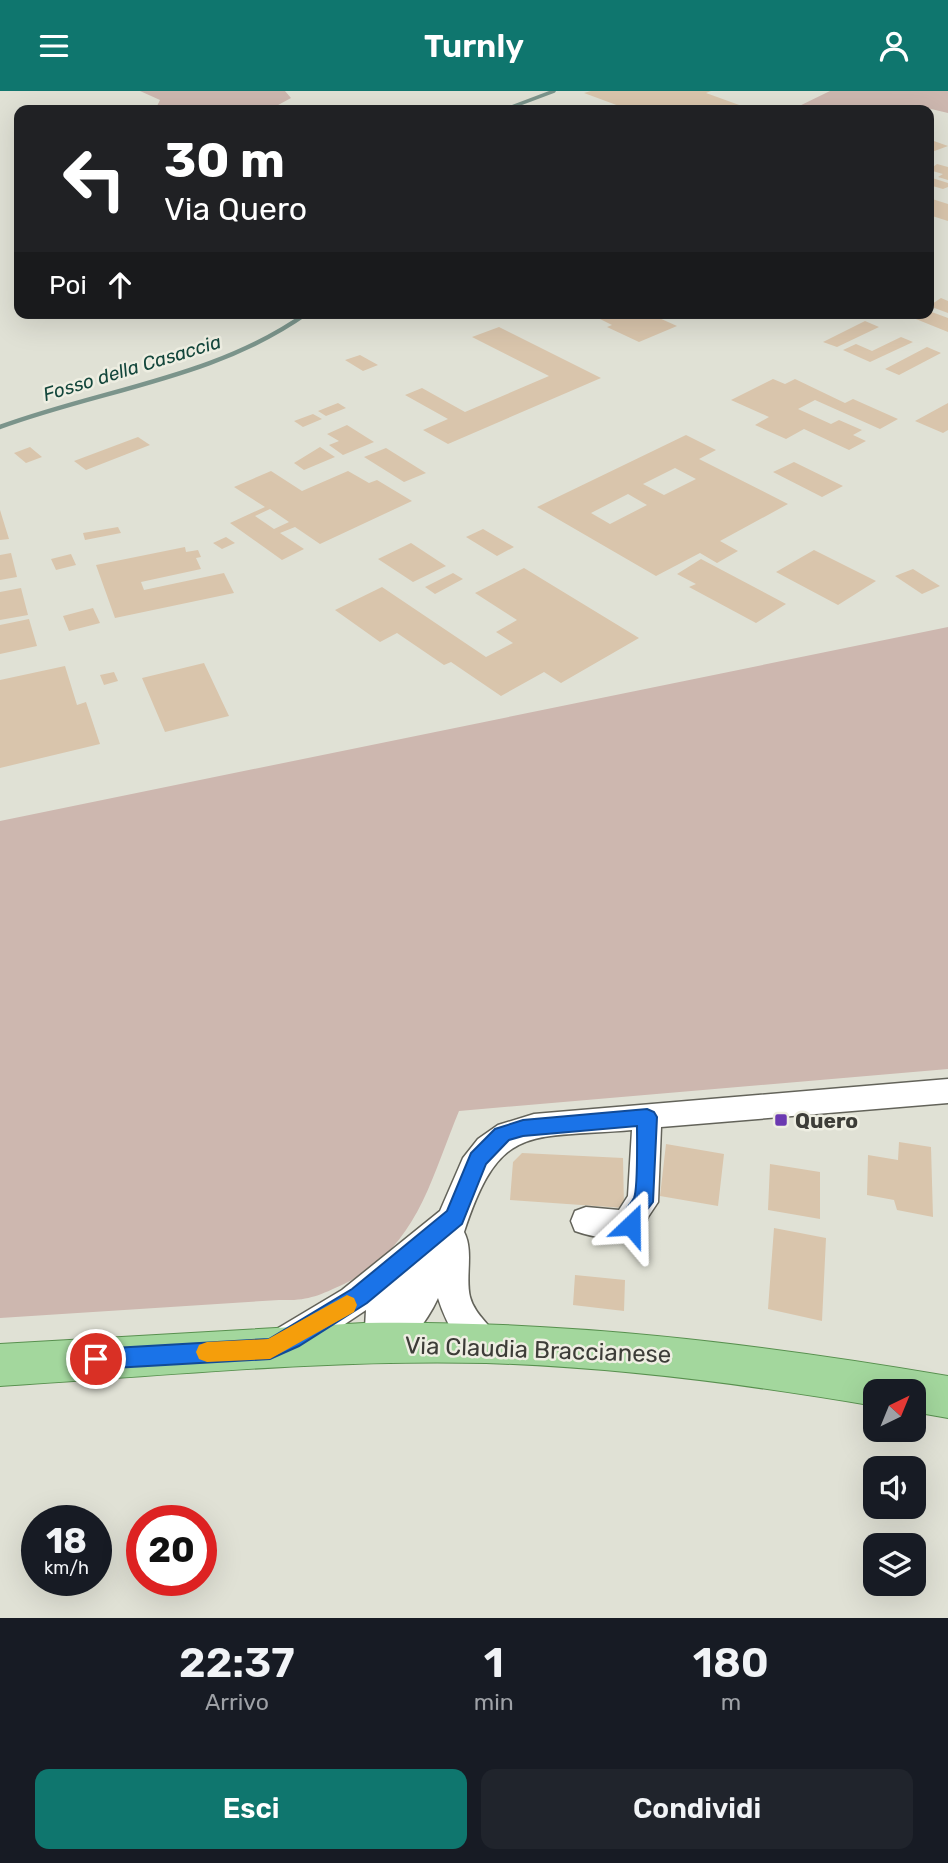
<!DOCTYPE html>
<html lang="it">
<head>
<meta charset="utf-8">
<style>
	:root { --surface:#171b24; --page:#20242c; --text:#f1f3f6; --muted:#9ea1a6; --accent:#0f766e }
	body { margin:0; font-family:Rubik,sans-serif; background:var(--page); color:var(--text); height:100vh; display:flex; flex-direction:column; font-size:26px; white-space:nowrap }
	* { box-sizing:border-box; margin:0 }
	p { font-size:23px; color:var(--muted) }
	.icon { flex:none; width:38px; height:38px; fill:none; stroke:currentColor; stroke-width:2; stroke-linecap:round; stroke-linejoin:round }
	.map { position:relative; height:1527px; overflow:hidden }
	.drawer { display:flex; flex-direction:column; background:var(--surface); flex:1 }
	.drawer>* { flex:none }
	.top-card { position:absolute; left:14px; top:14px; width:920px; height:214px; border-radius:14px; box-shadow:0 7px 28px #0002; background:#202124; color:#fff; overflow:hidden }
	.needle { width:46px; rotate:43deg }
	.buttons { position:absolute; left:863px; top:1288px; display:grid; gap:14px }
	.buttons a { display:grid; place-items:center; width:63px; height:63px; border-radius:14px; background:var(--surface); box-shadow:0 7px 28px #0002; font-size:35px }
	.speed { position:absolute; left:21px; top:1414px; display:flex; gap:14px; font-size:35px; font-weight:700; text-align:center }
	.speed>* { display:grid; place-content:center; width:91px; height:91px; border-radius:50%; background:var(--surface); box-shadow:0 7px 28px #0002; line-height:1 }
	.speed small { font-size:18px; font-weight:400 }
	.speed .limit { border:10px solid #d22; background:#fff; color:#111 }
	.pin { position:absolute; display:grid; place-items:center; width:60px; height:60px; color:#fff; margin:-30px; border:4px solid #fff; border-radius:50%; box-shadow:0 2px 7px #0007 }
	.me { position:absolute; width:77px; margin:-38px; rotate:23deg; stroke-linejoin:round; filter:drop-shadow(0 0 5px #0008) }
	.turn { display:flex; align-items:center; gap:24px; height:147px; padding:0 35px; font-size:32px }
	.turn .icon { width:91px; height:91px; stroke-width:2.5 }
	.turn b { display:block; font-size:49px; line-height:60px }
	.then { display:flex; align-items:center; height:66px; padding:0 35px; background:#0003; gap:14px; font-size:26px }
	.eta { display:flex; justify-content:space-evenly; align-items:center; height:119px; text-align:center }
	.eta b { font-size:42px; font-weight:600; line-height:49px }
	.cta { display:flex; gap:14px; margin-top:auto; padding:14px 35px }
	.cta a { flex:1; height:80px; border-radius:14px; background:var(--accent); color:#fff; font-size:28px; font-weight:600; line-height:80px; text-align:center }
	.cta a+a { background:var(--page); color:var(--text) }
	header { display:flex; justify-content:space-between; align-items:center; height:91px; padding:0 35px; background:var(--accent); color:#fff; font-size:32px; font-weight:600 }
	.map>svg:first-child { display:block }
	.green { fill:#cdb7af }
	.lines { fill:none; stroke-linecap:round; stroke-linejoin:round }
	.stream-far1 { stroke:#7b948b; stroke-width:3.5 }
	.stream { stroke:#7b948b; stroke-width:4.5 }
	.building { fill:#d9c5ac; fill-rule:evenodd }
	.minor-casing { stroke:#63635a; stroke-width:3 }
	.major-casing { stroke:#58904f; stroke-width:2 }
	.minor { fill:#fff; fill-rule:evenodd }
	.major { fill:#a3d79d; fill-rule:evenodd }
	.route { fill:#1a73e8; stroke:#114b97; stroke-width:2 }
	.slow { fill:#f59e0b }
	.poi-dot { fill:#6b39b1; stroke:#eeeee2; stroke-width:2.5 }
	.labels { text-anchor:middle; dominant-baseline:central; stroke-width:5; stroke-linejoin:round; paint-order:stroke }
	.far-water-label { font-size:19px; font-style:italic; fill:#13463b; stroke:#eeeee2 }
	.poi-label { font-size:21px; font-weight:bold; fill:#3d3d38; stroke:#eeeee2; text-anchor:start }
	.near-street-label { font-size:24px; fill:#3d3d38; stroke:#eeeee2 }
</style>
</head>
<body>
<header><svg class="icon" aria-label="menu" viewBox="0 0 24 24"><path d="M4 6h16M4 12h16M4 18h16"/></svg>Turnly<svg class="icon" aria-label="person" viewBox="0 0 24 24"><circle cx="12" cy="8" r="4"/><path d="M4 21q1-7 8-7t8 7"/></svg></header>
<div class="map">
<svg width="948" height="1527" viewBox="0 0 948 1527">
	<rect width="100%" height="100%" fill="#e0e1d5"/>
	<path class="green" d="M 140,0 L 285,0 L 291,7 L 269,19 L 155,19 L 160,9 Z
		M 830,0 L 948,0 L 948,22 L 927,17 L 791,19 Z
		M 948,536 L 948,978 L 459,1020 C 430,1090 417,1157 344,1193 C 318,1205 308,1210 279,1209 L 0,1227 L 0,730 Z"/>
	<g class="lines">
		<path class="stream-far1" d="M 504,19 L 554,0"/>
		<path class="stream" d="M 0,336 C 103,298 216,287 307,222"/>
	</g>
	<path class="building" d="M 591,0 L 711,0 L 706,2 L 742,15 L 728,19 L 630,19 L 584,2 Z
		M 929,50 L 931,49 L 948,55 L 929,62 Z
		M 937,73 L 948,76 L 948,89 L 938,86 L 943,83 L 929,79 Z
		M 929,86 L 948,92 L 948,96 L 943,98 L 929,94 Z
		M 929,107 L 948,113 L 948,130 L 929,124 Z
		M 941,207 L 948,210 L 948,222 L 929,215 Z
		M 929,220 L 948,227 L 948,241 L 906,224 Z
		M 588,222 L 648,222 L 677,235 L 639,251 L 607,236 L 612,234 Z
		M 865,230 L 879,236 L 837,256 L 823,251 Z
		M 499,236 L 601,287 L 448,353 L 423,339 L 448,328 L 405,304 L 422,297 L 465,321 L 549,285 L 472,246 Z
		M 901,246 L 913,251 L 870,271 L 843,259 L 856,253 L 872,260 Z
		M 927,256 L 941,262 L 899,284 L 885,278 Z
		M 360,264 L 378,274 L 363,280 L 345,269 Z
		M 773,288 L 785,293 L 795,288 L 845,312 L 853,308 L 898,328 L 880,338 L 815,309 L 798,318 L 831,333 L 839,329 L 862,339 L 853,344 L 866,350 L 849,359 L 804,338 L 786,348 L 755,334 L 769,326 L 731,309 Z
		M 338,312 L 346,317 L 326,325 L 318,320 Z
		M 948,312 L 948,339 L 943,342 L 915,330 Z
		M 313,323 L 322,328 L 303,336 L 294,330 Z
		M 347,334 L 374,351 L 343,364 L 329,354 L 339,350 L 327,343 Z
		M 686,344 L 716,359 L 699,368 L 788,413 L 720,450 L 738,460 L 717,472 L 700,462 L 656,485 L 537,416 ZM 675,377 L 696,388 L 664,404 L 643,393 ZM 628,403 L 647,414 L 610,433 L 591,422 Z
		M 138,346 L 150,354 L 86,379 L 74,370 Z
		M 30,356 L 42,366 L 26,372 L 14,362 Z
		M 320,356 L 335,366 L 304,379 L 294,372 Z
		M 386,357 L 426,382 L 404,391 L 364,366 Z
		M 794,371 L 843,395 L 822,406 L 773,381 Z
		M 271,380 L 302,400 L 348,380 L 369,392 L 377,389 L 412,410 L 320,453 L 295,436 L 280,442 L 304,458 L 282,469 L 230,432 L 265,416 L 234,396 ZM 270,418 L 289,431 L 274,438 L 255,425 Z
		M 0,419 L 9,448 L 0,449 Z
		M 118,436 L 121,442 L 85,449 L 83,442 Z
		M 483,438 L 514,456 L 497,465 L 466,446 Z
		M 226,446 L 235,452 L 222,458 L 213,452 Z
		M 411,452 L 446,475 L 413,491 L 378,468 Z
		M 185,456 L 186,461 L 198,459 L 201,466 L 196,467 L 201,478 L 141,491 L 144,499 L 224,482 L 234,502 L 115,527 L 96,474 Z
		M 814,459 L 876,490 L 838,514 L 776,481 Z
		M 11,462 L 17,486 L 0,489 L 0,464 Z
		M 71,463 L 76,474 L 56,479 L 51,468 Z
		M 701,468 L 786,513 L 756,532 L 689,496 L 696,493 L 677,483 Z
		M 524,477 L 639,547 L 561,592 L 544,581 L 501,605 L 451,571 L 444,574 L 397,542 L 380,551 L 335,519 L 382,496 L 486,566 L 513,552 L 496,541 L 517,529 L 475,502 Z
		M 913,478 L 940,495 L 922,503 L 895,485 Z
		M 453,482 L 463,488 L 435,503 L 425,496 Z
		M 21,497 L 28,524 L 0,529 L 0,501 Z
		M 93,517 L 100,532 L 69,540 L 63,525 Z
		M 29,528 L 37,555 L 0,563 L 0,534 Z
		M 204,572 L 229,625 L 165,641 L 142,587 Z
		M 65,575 L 77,614 L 86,611 L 100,653 L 0,677 L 0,589 Z
		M 114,581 L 118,590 L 104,594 L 100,584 Z
		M 899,1051 L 931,1056 L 933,1126 L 897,1119 L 894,1109 L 867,1104 L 868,1064 L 898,1069 Z
		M 666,1053 L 724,1063 L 718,1115 L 660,1105 Z
		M 522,1062 L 623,1067 L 624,1117 L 510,1109 L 513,1071 Z
		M 770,1073 L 820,1081 L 820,1128 L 768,1119 Z
		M 774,1137 L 826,1147 L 822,1230 L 768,1218 Z
		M 575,1184 L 625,1189 L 624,1220 L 573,1214 Z"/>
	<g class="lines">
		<g class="minor-casing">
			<path id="minor" d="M 948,988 L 948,1012 L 661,1036 L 658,1111 L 648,1126 L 642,1144 C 623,1151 594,1147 575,1140 L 571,1130 L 575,1120 L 586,1116 L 619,1119 L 628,1105 L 632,1039 C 528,1048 500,1031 464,1141 C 474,1160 465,1185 470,1206 C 475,1225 493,1235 500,1252 L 496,1263 L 484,1268 C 459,1258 446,1232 438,1207 C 427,1231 405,1260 380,1270 L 368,1265 L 364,1254 L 366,1219 L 321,1249 L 287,1266 L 275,1261 L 271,1250 L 275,1239 L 342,1199 L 440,1120 L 463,1067 L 478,1048 L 498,1034 L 534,1023 Z"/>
		</g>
		<g class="major-casing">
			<path id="major" d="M 364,1232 C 561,1229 754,1252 948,1285 L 948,1327 L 914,1321 L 914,1300 L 875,1300 L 875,1315 C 746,1293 617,1276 486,1272 C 324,1268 162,1285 0,1295 L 0,1253 Z"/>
		</g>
		<use href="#minor" class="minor"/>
		<use href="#major" class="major"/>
	</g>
	<path class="route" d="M 647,1018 L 654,1021 L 657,1026 L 653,1111 L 643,1124 L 638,1141 L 631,1143 L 624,1141 C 615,1122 628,1119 634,1107 C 638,1098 637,1048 637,1035 L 523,1045 L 509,1049 L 486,1073 L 462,1133 L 367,1212 L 299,1255 L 270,1268 L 96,1278 L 88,1275 L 85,1268 L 88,1261 L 96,1258 L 269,1248 L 352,1198 L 447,1120 L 471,1062 L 495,1038 L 523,1029 Z"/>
	<path class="slow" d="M 347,1204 L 354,1207 L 357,1214 L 354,1221 L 270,1268 L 207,1271 L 199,1268 L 196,1261 L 199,1254 L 207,1251 L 268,1248 Z"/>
	<rect class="poi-dot" x="774" y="1022" width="14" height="14" rx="3.5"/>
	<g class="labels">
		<g class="far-water-label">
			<text transform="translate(132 277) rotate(-17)">Fosso della Casaccia</text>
		</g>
		<g class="poi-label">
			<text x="795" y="1029">Quero</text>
		</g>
		<g class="near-street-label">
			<text transform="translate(538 1259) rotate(2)">Via Claudia Braccianese</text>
		</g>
	</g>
</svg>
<div class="buttons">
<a><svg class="needle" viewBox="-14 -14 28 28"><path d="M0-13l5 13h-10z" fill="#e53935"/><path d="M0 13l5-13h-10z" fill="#9ea1a6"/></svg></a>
<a><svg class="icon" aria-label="sound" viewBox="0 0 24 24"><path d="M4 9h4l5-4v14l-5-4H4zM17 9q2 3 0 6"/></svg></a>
<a><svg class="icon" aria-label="layers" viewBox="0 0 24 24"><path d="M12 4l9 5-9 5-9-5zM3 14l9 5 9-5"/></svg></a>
</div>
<div class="speed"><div>18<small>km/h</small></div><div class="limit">20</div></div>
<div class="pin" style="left:96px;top:1268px;background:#d93025"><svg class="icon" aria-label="arrive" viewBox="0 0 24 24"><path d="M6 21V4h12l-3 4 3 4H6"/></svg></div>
<svg class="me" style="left:631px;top:1134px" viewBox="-20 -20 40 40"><path d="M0-17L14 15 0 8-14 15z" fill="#1a73e8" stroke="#fff" stroke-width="4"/></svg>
<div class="top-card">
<div class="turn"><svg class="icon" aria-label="left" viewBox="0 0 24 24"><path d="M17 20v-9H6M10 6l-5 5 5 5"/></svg><div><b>30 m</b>Via Quero</div></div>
<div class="then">Poi<svg class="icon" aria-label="ahead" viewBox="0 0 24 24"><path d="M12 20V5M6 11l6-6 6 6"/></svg></div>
</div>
</div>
<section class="drawer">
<div class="eta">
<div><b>22:37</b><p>Arrivo</p></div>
<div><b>1</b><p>min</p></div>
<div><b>180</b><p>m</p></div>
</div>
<div class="cta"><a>Esci</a><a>Condividi</a></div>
</section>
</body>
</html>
